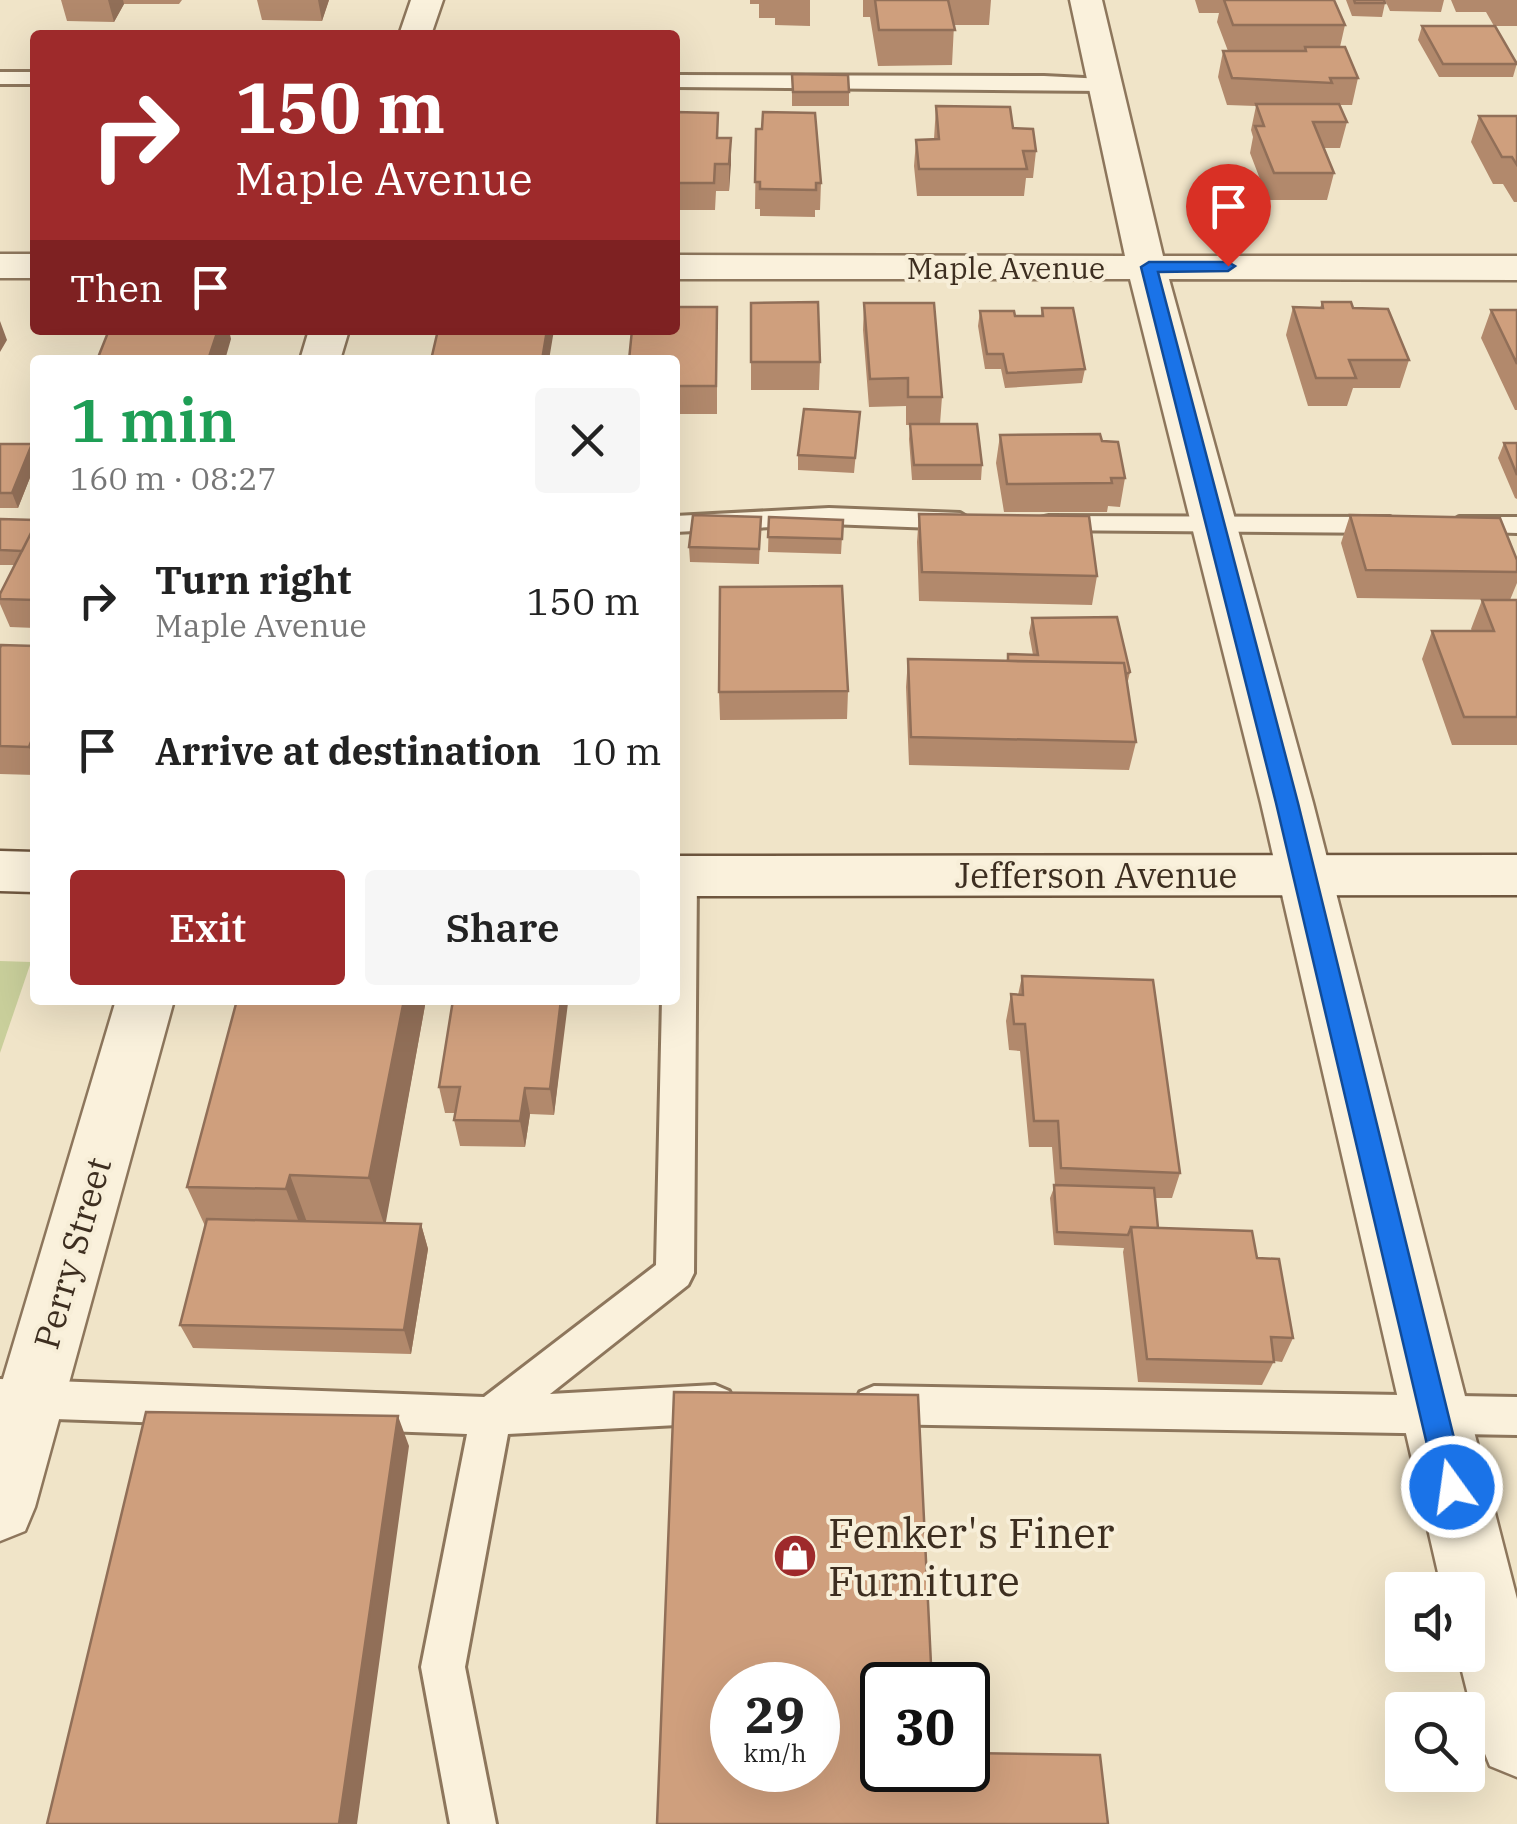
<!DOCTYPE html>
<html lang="en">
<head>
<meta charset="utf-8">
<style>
	:root { --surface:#fff; --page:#f6f6f6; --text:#222; --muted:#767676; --accent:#9e2a2b }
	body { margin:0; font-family:"IBM Plex Serif",serif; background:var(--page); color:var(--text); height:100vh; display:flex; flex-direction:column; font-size:38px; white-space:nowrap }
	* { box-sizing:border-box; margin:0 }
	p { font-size:32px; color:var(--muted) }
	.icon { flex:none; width:55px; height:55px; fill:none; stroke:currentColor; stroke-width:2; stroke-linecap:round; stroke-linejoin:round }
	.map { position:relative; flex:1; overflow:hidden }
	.panel { position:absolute; left:30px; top:355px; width:650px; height:650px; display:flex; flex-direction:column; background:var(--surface); border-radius:10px; box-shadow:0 10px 40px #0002 }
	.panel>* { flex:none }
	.guide { position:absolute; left:30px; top:30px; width:650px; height:305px; border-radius:10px; box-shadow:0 10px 40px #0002; background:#9e2a2b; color:#fff; overflow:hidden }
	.tools { position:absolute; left:1385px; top:1572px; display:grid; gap:20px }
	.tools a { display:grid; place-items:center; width:100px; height:100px; border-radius:10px; background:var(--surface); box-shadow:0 10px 40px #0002; font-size:50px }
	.speed { position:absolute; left:710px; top:1662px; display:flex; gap:20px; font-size:50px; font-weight:700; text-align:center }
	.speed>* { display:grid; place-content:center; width:130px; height:130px; border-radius:50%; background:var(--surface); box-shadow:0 10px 40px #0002; line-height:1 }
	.speed small { font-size:25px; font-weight:400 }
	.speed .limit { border:5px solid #111; border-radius:15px; background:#fff; color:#111 }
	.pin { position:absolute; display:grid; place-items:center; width:85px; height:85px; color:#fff; margin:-102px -42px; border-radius:50% 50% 50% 0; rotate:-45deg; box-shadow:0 0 10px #0007 }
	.pin .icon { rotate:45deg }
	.me { position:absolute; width:110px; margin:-55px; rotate:346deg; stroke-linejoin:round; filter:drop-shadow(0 0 8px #0008) }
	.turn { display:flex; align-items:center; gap:35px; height:210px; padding:0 40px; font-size:45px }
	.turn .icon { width:130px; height:130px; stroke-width:2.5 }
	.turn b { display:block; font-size:70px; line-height:85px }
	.then { display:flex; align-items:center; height:95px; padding:0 40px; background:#0003; gap:20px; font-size:38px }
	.round { display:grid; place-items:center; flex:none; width:105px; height:105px; border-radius:10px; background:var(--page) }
	.summary { display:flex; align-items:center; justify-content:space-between; height:170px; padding:0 40px }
	h1 { font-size:60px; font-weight:600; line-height:75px; color:#1e9e55 }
	.action { display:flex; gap:20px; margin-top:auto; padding:20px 40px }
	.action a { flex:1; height:115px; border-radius:10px; background:var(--accent); color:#fff; font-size:40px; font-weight:600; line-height:115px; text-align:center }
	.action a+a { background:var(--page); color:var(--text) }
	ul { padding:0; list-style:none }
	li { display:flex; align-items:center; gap:30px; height:150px; padding:0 40px }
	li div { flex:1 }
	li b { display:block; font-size:38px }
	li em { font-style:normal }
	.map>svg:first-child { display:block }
	.green { fill:#c9cf9b }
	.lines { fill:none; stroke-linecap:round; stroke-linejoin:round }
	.lane-casing { stroke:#8d765c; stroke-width:6 }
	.street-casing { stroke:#8d765c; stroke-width:5 }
	.secondary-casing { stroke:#6f573f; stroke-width:5 }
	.lane { fill:#faf1dc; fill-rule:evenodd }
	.street { fill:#faf1dc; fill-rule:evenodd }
	.secondary { fill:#faf1dc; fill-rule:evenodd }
	.wall { fill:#b2896c }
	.shaded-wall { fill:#916f58 }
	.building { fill:#cf9f7d; stroke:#916f58; stroke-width:2.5; fill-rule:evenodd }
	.route { fill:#1a73e8; stroke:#114b97; stroke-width:2.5 }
	.labels { text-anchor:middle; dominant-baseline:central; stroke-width:8; stroke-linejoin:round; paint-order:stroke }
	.far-street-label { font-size:30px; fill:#3d2e20; stroke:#f7eed8 }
	.street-label { font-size:35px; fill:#3d2e20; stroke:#f7eed8 }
	.near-poi-label { font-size:42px; fill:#3d2e20; stroke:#f7eed8; text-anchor:start }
</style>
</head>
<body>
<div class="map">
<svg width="1517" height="1824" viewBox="0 0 1517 1824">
	<rect width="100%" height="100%" fill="#f0e4c8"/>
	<path class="green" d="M 0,961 L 31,962 L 0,1053 Z"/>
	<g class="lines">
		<g class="lane-casing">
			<path id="lane" d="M 0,72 L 35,72 L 35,84 L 0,84 Z
				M 675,75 L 1044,76 L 1104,79 L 1114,85 L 1104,91 L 675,87 Z
				M 829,508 L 960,513 L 973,521 L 960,529 L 829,524 L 675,532 L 675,516 Z
				M 1049,516 L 1390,517 L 1403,525 L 1390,533 L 1040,530 L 1036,524 L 1040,518 Z
				M 1459,517 L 1517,517 L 1517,533 L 1450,531 L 1446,525 Z
				M 681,864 L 692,867 L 697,876 L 694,1273 L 688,1285 L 550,1394 L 715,1385 L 729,1391 L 735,1404 L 729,1417 L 715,1423 L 508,1434 L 465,1667 L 496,1824 L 450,1824 L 421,1667 L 467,1434 L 0,1417 L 0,1379 L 484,1397 L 656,1265 L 662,1000 L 675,1000 L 675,866 Z
				M 874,1386 L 1517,1397 L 1517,1435 L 874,1424 L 860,1418 L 854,1405 L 860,1392 Z"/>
		</g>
		<g class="street-casing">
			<path id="street" d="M 411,0 L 443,0 L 431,35 L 399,35 Z
				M 1070,0 L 1102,0 L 1163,256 L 1517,256 L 1517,280 L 1169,279 L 1313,803 L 1517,1599 L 1517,1777 L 1490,1766 L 1479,1739 L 1458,1655 L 1468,1655 L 1468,1590 L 1442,1590 L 1261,803 L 1130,279 L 675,279 L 675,255 L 1125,256 Z
				M 0,254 L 35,254 L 35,278 L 0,278 Z
				M 309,330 L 349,330 L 340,360 L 300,360 Z
				M 116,1000 L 174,1000 L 35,1507 L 25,1531 L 0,1541 L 0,1389 Z"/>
		</g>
		<g class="secondary-casing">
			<path id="secondary" d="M 0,851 L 35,852 L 35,892 L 0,891 Z
				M 1517,855 L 1517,895 L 675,896 L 675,856 Z"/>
		</g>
		<use href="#lane" class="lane"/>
		<use href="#street" class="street"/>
		<use href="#secondary" class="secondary"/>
	</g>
	<path class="wall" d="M 61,0 L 182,0 L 179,4 L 124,4 L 114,22 L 67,21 Z
		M 257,0 L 329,0 L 322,21 L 262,20 Z
		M 750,0 L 810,0 L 810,26 L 775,25 L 775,18 L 759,18 L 759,4 L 750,4 Z
		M 863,0 L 991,0 L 989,25 L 954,25 L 952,65 L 878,66 L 870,17 L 863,17 Z
		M 1195,0 L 1334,0 L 1345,25 L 1340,47 L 1358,78 L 1352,105 L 1339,105 L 1347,122 L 1340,148 L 1324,148 L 1334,173 L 1327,200 L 1268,200 L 1250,153 L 1253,137 L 1251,130 L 1256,106 L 1227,105 L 1218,77 L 1223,51 L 1228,51 L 1217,22 L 1219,13 L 1199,13 Z
		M 1346,0 L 1384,0 L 1385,3 L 1382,17 L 1352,16 Z
		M 1385,0 L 1444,0 L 1441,12 L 1390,11 Z
		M 1451,0 L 1517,0 L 1517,26 L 1494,26 L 1486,12 L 1456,12 Z
		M 1422,26 L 1517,63 L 1513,77 L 1439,77 L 1418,40 Z
		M 792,74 L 849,92 L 849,106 L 792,106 Z
		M 936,106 L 1013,128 L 1036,151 L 1033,178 L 1026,178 L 1024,196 L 917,196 L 914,166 L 916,140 L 934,139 Z
		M 675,112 L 718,138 L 731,138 L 729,191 L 716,191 L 715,210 L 675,210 Z
		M 1479,116 L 1517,116 L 1517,202 L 1514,202 L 1503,184 L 1493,184 L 1471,142 Z
		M 756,129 L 821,183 L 820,210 L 815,210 L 815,217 L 760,216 L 760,209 L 755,209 Z
		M 1322,302 L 1353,308 L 1409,360 L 1400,388 L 1353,388 L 1347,406 L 1308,406 L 1286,335 L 1293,307 L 1320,308 Z
		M 751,303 L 820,362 L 819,390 L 751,390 Z
		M 864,303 L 942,397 L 940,424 L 982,465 L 981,480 L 912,480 L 909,439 L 910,425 L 906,425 L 906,406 L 869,407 L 863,330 Z
		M 717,307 L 717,414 L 675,414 L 675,360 Z
		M 1042,308 L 1085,369 L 1082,383 L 1005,388 L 1001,369 L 985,369 L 978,326 L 980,311 L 1015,316 L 1041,316 Z
		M 1491,310 L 1517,310 L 1517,410 L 1515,410 L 1481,338 Z
		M 860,412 L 854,473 L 798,470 L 798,455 Z
		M 1000,435 L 1102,441 L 1125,478 L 1120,507 L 1108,506 L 1107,512 L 1004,512 L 996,463 Z
		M 1504,443 L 1517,443 L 1517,499 L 1515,498 L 1498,458 Z
		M 0,444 L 35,451 L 35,465 L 18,508 L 0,508 Z
		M 919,514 L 1097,576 L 1092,605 L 919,601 L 917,542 Z
		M 1350,515 L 1517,560 L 1517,583 L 1510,600 L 1357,598 L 1341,543 Z
		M 761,517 L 759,564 L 690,562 L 689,547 Z
		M 769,517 L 843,520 L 841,554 L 768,552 Z
		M 0,519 L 35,520 L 35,628 L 10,627 L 0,604 L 0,594 L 15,565 L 0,565 Z
		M 1482,600 L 1517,600 L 1517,745 L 1452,745 L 1422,659 L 1432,631 L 1472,631 L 1471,629 Z
		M 1032,618 L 1130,672 L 1127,685 L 1136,742 L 1129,770 L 909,765 L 906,687 L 908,659 L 1007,660 L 1008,654 L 1033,655 L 1029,633 Z
		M 35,646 L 35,775 L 0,774 L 0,648 Z
		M 848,691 L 847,719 L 720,720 L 719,692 Z
		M 1022,976 L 1180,1173 L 1172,1198 L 1155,1198 L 1158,1228 L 1257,1258 L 1293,1338 L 1282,1362 L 1274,1361 L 1262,1385 L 1138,1382 L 1123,1252 L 1124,1248 L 1054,1245 L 1050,1198 L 1055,1185 L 1052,1147 L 1029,1147 L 1020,1051 L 1009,1050 L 1006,1021 L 1011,994 L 1018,995 Z
		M 426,1000 L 385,1223 L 421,1224 L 428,1249 L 411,1354 L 193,1348 L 180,1325 L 205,1226 L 187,1187 Z
		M 453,1000 L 567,1000 L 554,1115 L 530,1114 L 525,1147 L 460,1146 L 454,1120 L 455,1113 L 445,1113 L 439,1087 Z"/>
	<path class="shaded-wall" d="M 108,0 L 123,0 L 124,4 L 114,22 Z
		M 318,0 L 329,0 L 322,21 Z
		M 731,138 L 731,165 L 729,191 L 729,164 Z
		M 0,321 L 7,340 L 0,352 Z
		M 218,330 L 229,330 L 231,339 L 225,360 L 208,360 Z
		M 547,330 L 554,330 L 549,360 L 542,360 Z
		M 32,444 L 35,451 L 35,465 L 18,508 L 12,493 Z
		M 35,732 L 35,762 L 29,747 Z
		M 404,1000 L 426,1000 L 385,1227 L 369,1178 Z
		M 561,1000 L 567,1000 L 568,1003 L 554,1115 L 550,1089 Z
		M 525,1088 L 530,1114 L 525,1147 L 520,1121 Z
		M 290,1175 L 308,1225 L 305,1238 L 286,1189 Z
		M 421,1224 L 428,1249 L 411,1354 L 404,1330 Z
		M 398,1416 L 409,1446 L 357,1824 L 339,1824 Z"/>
	<path class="building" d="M 875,0 L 948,0 L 955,30 L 879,30 Z
		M 1224,0 L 1334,0 L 1345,25 L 1233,25 Z
		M 1354,0 L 1384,0 L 1385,3 L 1355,3 Z
		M 1422,26 L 1495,26 L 1517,64 L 1443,64 Z
		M 165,34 L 230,34 L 230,35 Z
		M 1305,47 L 1345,47 L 1358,78 L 1330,78 L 1332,83 L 1232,78 L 1223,51 L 1306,51 Z
		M 792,74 L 848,75 L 849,92 L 793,92 Z
		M 1256,104 L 1339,104 L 1347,122 L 1313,122 L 1334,173 L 1274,173 L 1255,126 L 1264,126 Z
		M 936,106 L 1010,107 L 1013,128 L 1033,129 L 1036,151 L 1023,151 L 1027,169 L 919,169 L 916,140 L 939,139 Z
		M 675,112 L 718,113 L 717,138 L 731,138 L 729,164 L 715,164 L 714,183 L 675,183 Z
		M 763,112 L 815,113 L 821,183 L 816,183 L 816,190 L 760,189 L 760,182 L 755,182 L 756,129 L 762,129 Z
		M 1479,116 L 1517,116 L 1517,165 L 1512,157 L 1502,157 Z
		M 818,302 L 820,362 L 751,362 L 751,303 Z
		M 1322,302 L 1351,302 L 1353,308 L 1388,309 L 1409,360 L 1349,360 L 1356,378 L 1316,378 L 1293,307 L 1323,308 Z
		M 864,303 L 934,303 L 942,397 L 908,397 L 908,378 L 870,379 Z
		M 675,307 L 717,307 L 716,386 L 675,386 L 675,360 L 629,360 L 632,330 L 675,330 Z
		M 1042,308 L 1073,308 L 1085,369 L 1007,373 L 1003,354 L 987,354 L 980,311 L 1014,311 L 1015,316 L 1043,316 Z
		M 1491,310 L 1517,310 L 1517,364 Z
		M 109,330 L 218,330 L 208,360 L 97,360 Z
		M 438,330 L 547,330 L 542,360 L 431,360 Z
		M 804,409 L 860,412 L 855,458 L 798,455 Z
		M 910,424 L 977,424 L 982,465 L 914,465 Z
		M 1100,434 L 1102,441 L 1118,442 L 1125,478 L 1111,478 L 1112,483 L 1007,484 L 1000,435 Z
		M 1504,443 L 1517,443 L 1517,475 Z
		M 0,444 L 32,444 L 12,493 L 0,493 Z
		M 919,514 L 1089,516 L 1097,576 L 922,572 Z
		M 693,515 L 761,517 L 759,549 L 689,547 Z
		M 1350,515 L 1500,518 L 1517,560 L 1517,572 L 1366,570 Z
		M 769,517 L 843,520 L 842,539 L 768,537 Z
		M 0,519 L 35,520 L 35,525 L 22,551 L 0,550 Z
		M 35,525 L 35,600 L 0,599 L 0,594 Z
		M 842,586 L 848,691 L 719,692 L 720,587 Z
		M 1482,600 L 1517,600 L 1517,717 L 1464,717 L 1432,631 L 1494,631 Z
		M 1117,617 L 1130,672 L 1126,674 L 1124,663 L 1008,661 L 1008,654 L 1038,655 L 1032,618 Z
		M 1,645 L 35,646 L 35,732 L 29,747 L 0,746 L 0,648 Z
		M 908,659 L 1124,663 L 1136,742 L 911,737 Z
		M 1022,976 L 1153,980 L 1180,1173 L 1061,1168 L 1058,1121 L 1034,1121 L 1025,1024 L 1014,1024 L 1011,994 L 1023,995 Z
		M 237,1000 L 404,1000 L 369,1178 L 290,1175 L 286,1189 L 187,1187 Z
		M 453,1000 L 561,1000 L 550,1089 L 525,1088 L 520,1121 L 454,1120 L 460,1087 L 439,1087 Z
		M 1054,1185 L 1154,1188 L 1158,1228 L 1131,1227 L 1128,1235 L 1057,1232 Z
		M 207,1219 L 421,1224 L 404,1330 L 180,1325 Z
		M 1131,1227 L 1252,1231 L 1257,1258 L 1279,1259 L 1293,1338 L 1271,1337 L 1274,1362 L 1147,1359 Z
		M 674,1392 L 918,1395 L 932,1685 L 882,1685 L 882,1770 L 968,1770 L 968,1753 L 1100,1755 L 1108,1824 L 657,1824 ZM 732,1685 L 818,1685 L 818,1770 L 732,1770 Z
		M 146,1412 L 398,1416 L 339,1824 L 47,1824 Z"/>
	<path class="route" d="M 1149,262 L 1228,262 L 1235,266 L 1228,271 L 1158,272 L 1298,803 L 1466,1487 L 1462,1497 L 1452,1501 L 1442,1497 L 1437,1487 L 1276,803 L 1141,267 Z"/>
	<defs>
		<g id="shop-disc" transform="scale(2.25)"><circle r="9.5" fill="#9e2a2b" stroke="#f7eed8"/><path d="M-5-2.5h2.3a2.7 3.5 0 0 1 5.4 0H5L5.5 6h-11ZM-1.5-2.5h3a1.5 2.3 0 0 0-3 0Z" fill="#fff"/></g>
	</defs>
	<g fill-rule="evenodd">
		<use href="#shop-disc" x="795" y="1556"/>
	</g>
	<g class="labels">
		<g class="far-street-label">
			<text x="1006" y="267">Maple Avenue</text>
		</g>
		<g class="street-label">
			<text x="1096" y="875">Jefferson Avenue</text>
			<text transform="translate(72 1253) rotate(-74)">Perry Street</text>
		</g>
		<g class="near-poi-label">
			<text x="828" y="1532">Fenker's Finer<tspan x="828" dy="48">Furniture</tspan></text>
		</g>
	</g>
</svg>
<div class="tools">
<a><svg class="icon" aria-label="sound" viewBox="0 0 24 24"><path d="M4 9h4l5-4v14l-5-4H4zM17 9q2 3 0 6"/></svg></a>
<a><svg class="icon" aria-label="search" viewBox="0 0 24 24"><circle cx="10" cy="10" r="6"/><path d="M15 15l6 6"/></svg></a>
</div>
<div class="speed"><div>29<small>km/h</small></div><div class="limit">30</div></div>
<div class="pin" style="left:1228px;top:266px;background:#d93025"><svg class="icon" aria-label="arrive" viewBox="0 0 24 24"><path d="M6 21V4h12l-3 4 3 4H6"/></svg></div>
<svg class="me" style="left:1452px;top:1487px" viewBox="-20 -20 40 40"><circle r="17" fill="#1a73e8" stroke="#fff" stroke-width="3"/><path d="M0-11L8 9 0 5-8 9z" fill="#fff"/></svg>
<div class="guide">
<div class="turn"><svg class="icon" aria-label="right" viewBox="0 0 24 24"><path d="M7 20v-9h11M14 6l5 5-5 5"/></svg><div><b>150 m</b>Maple Avenue</div></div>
<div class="then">Then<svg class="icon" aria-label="arrive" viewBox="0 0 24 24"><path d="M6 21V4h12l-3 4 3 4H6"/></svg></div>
</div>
<section class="panel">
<div class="summary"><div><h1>1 min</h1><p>160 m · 08:27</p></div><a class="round"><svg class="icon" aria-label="close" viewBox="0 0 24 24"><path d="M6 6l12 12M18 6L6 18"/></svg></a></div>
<ul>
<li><svg class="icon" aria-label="right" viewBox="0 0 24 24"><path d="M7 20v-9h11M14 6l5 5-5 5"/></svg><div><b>Turn right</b><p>Maple Avenue</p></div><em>150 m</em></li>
<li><svg class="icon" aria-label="arrive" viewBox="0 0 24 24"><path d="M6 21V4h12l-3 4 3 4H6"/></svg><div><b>Arrive at destination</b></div><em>10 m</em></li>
</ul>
<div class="action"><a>Exit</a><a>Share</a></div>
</section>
</div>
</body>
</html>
